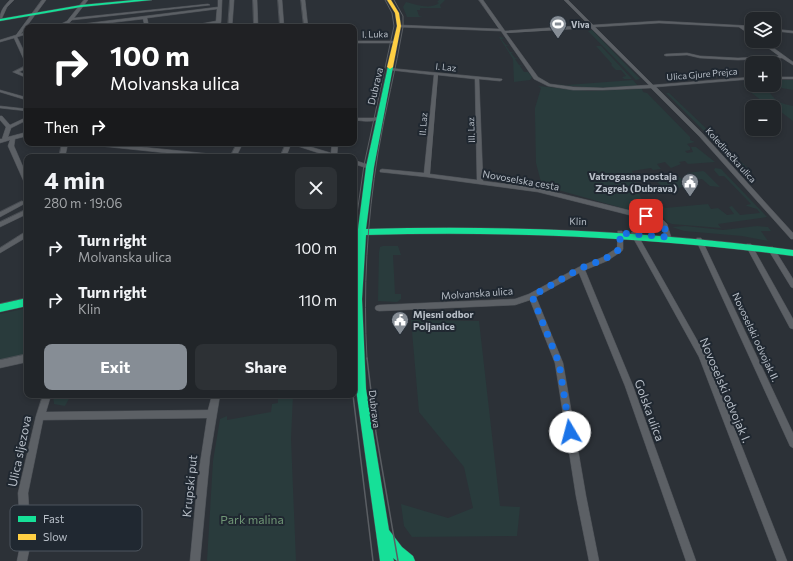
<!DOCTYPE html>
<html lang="en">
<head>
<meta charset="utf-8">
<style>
	:root { --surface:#212529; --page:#2d3135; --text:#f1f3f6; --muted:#a2a5a8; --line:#3e4246; --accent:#868d95 }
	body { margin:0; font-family:Commissioner,sans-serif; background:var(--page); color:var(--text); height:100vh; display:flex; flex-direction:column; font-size:15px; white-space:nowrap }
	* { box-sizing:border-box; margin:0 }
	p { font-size:13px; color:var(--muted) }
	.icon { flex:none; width:22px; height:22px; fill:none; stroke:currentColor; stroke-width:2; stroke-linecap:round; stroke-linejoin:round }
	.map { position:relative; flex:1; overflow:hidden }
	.side { position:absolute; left:24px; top:154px; width:333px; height:244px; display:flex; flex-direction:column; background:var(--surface); border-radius:8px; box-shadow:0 2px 6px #0003,0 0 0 1px var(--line) }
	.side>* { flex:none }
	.banner { position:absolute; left:24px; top:24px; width:333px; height:122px; border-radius:8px; box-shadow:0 2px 6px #0003,0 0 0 1px var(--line); background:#202124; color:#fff; overflow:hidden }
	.controls { position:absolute; left:745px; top:12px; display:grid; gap:8px }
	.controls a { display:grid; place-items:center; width:36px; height:36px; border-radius:8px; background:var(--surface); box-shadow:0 2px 6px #0003,0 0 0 1px var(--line); font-size:20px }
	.pin { position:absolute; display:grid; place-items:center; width:34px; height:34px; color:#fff; margin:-17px; border-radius:8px; box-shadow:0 2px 6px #0006 }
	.me { position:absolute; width:44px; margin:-22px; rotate:352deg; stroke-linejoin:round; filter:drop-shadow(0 0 3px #0008) }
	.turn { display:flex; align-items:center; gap:14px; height:84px; padding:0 20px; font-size:18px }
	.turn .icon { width:52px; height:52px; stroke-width:2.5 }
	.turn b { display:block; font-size:28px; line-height:34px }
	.then { display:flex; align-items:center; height:38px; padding:0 20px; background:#0003; gap:8px; font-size:15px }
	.round { display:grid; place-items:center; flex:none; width:42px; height:42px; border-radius:8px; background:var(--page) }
	.summary { display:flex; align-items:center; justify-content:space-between; height:68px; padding:0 20px }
	h1 { font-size:24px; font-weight:700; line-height:30px }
	.button { display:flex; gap:8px; margin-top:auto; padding:8px 20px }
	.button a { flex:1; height:46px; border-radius:8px; background:var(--accent); color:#fff; font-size:16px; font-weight:700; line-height:46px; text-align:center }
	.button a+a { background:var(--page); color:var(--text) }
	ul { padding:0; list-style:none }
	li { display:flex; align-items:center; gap:12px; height:52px; padding:0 20px }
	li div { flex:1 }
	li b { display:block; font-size:15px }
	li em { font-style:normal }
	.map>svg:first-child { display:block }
	.green { fill:#293b3c }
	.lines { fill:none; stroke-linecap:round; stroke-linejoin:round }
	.street-casing { stroke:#4a4e54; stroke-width:1 }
	.fast-casing { stroke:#4a4e54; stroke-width:1 }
	.slow-casing { stroke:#4a4e54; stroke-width:1 }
	.street { fill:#5c6065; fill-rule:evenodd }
	.fast { fill:#16e098; fill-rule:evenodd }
	.slow { fill:#ffcf43; fill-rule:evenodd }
	.tram-far1 { stroke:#5a5e63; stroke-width:1 }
	.tram { stroke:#5a5e63; stroke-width:1.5 }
	.route { stroke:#1a73e8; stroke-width:7; stroke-dasharray:0 12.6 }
	.labels { text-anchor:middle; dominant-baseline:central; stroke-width:4; stroke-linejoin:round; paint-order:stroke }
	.far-poi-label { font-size:9px; font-weight:bold; fill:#b7bec7; stroke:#202831; text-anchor:start }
	.far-street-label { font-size:9px; fill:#b7bec7; stroke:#202831 }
	.street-label { font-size:10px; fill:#b7bec7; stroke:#202831 }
	.poi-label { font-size:10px; font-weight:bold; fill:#b7bec7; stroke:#202831; text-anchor:end }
	.near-street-label { font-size:12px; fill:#b7bec7; stroke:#202831 }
	.near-park-label { font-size:12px; fill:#709676; stroke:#202831 }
	.key { fill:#202831; stroke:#4d555e; stroke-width:1 }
	.key-label { font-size:11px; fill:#b7bec7 }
</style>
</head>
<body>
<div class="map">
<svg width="793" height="561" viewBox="0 0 793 561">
	<rect width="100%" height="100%" fill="#2c3137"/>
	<path class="green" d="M 439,0 L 445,0 L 440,5 L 441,8 L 420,8 L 420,10 L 417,10 L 419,16 L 423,17 L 407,17 L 403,7 L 406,2 C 418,5 429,10 439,3 L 437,2 Z
		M 592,30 L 640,79 L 636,80 L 588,31 Z
		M 499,37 L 505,38 L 501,39 L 506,45 L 510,45 L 506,46 L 510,52 L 514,52 L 511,53 L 515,58 L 519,59 L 515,59 L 519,65 L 524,66 L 520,66 L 524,72 L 528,72 L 532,77 L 530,80 L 514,82 L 513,59 Z
		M 596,46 L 601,46 L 632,79 L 624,79 L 622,77 L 626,76 L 621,70 L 616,70 L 611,65 L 612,64 Z
		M 633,80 L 638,86 L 595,88 L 550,84 L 567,85 Z
		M 774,80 L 793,80 L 793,90 L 765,85 L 774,85 Z
		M 752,81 L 752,85 C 769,85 765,88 775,99 C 779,103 788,105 793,106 L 793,121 L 781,112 L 777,113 L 774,110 L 774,107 L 770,107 L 744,87 L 745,84 L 743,82 Z
		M 538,86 L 589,91 L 642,89 L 643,92 L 647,93 L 690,137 L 690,140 L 695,142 L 687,144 L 690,147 L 690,150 L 685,151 L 687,153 L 693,152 L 691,147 L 696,147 L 715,162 L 688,164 L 685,161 L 679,162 L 681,164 L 671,168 L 665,162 L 657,164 L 661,169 L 653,170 L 651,168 L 632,171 L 640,196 L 651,213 L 651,216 L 558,190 L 553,192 L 544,190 L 546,186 L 541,182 L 536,163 L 535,115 L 535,108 L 541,88 Z
		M 666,93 L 669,93 L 752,172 L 748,172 L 725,152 Z
		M 715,168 L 721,169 L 767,217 L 718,224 L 721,228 L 672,224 L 667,222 L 653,205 L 663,206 L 665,208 L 708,204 L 711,209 L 718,208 L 727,215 L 734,214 L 729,207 L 732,206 L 740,215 L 760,213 L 757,209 L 747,206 L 746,205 L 751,204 L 724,176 L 719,176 L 714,170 Z
		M 703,171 L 705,172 L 720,187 L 710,186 L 702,179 L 695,180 L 699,186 L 693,187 L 687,180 L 687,173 Z
		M 676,175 L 689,184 L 669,192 L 657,182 Z
		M 685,226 L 723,230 L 757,226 L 768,227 L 771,231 L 761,231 L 768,241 L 742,236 L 684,231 L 672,227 Z
		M 383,246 L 398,246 L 401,255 L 393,255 L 395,294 L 401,294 L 401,299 L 397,302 L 378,301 L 379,252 L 380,247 Z
		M 27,308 L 27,355 L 0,360 L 0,314 Z
		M 411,320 L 479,321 L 500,506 L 520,507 L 517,536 L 412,537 L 404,526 L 401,504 L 448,518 L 473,508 L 464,467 L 419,412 Z
		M 53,395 L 71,395 L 65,406 L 54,404 Z
		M 278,395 L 293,395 L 291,439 L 296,561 L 207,561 L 213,461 L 220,419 L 227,416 L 227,420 L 271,412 L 272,404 L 278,403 Z"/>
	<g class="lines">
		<g class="street-casing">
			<path id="street" d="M 10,0 L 14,0 L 7,7 L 2,18 L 0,19 C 0,11 4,6 10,0 Z
				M 42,0 L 46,0 L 21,34 L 27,32 L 27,34 L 17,37 L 27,57 L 27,62 L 25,62 L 14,38 L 0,42 L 0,40 L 16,35 Z
				M 84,0 L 88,0 L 74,18 L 208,4 L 210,5 L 72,20 L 69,23 L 82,24 L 218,7 L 218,0 L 222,0 L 221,22 L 219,27 L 216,26 L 216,24 L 194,27 L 184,27 L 216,21 L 217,9 L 147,18 L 149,27 L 145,27 L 143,19 L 82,26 L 65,25 L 60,27 L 55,27 L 67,21 Z
				M 230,0 L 234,0 L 232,27 L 228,27 Z
				M 253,0 L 257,0 L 258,27 L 254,27 Z
				M 278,0 L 282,0 L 284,27 L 280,27 Z
				M 301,0 L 305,0 L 308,27 L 304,27 Z
				M 479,0 L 483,0 L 505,31 L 589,25 L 564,0 L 568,0 L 593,25 L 659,21 L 752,26 L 752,28 L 744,28 L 752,33 L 752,36 L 739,27 L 659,23 L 595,27 L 653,85 L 752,77 L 752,79 L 656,87 L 703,134 L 793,233 L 793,239 L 791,239 L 699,136 L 651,88 L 603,90 L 573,90 L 548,86 L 534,79 L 501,31 L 399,27 L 397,26 L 399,25 L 499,29 ZM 591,28 L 649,85 L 603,88 L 573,87 L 550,84 L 538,77 L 506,33 Z
				M 774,29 L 793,31 L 793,33 L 774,31 Z
				M 354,41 L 396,41 L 398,42 L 396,43 L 354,43 Z
				M 759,41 L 764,41 L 793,62 L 793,65 L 782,58 L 738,60 L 700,58 L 687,55 L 666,56 L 664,55 L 666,54 L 687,53 L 700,56 L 738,58 L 779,56 Z
				M 27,65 L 27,68 L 19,72 L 27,75 L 27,78 L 13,72 Z
				M 388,68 L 502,79 L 502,80 L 500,81 L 479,79 L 483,181 L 538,188 L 661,218 L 667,224 L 671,237 L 670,239 L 666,239 L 661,225 L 657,222 L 538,192 L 427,177 L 380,172 L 380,170 L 382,169 L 424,173 L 434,75 L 390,70 L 388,70 ZM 438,75 L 475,79 L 477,180 L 430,174 Z
				M 774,77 L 793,77 L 793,79 L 774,79 Z
				M 0,90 L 25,97 L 25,98 L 23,99 L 0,92 Z
				M 0,106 L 27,109 L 27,111 L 0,108 Z
				M 0,116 L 2,116 L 10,125 L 27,117 L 27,120 L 11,128 L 8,137 L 27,132 L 27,136 L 15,139 L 14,146 L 27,176 L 27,184 L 24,182 L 8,146 L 10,140 L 0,143 L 0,139 L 2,139 L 6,127 L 0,120 Z
				M 379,117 L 381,118 C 374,123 363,121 354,120 L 354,118 L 373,118 Z
				M 62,143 L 68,143 L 65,157 L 59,157 Z
				M 102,143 L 221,155 L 224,157 L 205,157 L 100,146 L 100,144 Z
				M 237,143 L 243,143 L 236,157 L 230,157 Z
				M 286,143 L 298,143 L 331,153 L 332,143 L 338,143 L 337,155 L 340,157 L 331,157 L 291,144 L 286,157 L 280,157 Z
				M 354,160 L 372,166 L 373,167 L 370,169 L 354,164 Z
				M 22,201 L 24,202 L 25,203 L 24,204 L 0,217 L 0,212 Z
				M 27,209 L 27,214 L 0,227 L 0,222 Z
				M 618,231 L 622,231 L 623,233 L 623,249 L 622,251 L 607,261 L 585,270 L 633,386 L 696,561 L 686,561 L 625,386 L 579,273 L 536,297 L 563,363 L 586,496 L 599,561 L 589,561 L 576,496 L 555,363 L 530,300 L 515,305 L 379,311 L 376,310 L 375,308 L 376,306 L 379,305 L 515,299 L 529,294 L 579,267 L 603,257 L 617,248 Z
				M 25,232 L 27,232 L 27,237 L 0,253 L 0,248 Z
				M 632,232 L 636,232 L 706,356 L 787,561 L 777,561 L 699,357 L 631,234 Z
				M 697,238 L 701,238 L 702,240 L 793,433 L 793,448 L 790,446 L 696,240 Z
				M 747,244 L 751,244 L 793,319 L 793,329 L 790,328 L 746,246 Z
				M 769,247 L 773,247 L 793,279 L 793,288 L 791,287 L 769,251 L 768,249 Z
				M 27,354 L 27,362 L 0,368 L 0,360 Z
				M 43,395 L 51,395 L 46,412 L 208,410 L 212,395 L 220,395 L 210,456 L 200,561 L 190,561 L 198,477 L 207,418 L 43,420 L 28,493 L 31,541 L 27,561 L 17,561 L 21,541 L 18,493 L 36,416 Z"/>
		</g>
		<g class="fast-casing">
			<path id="fast" d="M 134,0 L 152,0 L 81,7 L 0,21 L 0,19 L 81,5 Z
				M 388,66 L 393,67 L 374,167 L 366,229 C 510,225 651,231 793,250 L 793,256 C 650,237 510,231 366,235 L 362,299 L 366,389 L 389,530 L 402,547 L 413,556 L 415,561 L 397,561 L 393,558 L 394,561 L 380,561 L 356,389 L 354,279 L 358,235 L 354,235 L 354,229 L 358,229 L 366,167 Z
				M 27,298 L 27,306 L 0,312 L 0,304 Z"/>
		</g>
		<g class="slow-casing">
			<path id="slow" d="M 387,0 L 391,0 L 399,13 L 401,26 L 393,67 L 390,69 L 387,67 L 397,26 L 395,13 Z"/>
		</g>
		<use href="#street" class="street"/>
		<use href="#fast" class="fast"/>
		<use href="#slow" class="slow"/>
		<path class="tram-far1" d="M 354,235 L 364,165 L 394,26 L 392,13 L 385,0
			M 367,359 C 363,290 367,221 378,153 C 385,110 396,69 403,27 L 403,16 L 394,0"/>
		<path class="tram" d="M 367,358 L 376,433 L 398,561
			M 353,395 L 373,561"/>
	</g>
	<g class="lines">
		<path class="route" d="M 570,432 L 559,363 L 532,296 L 581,268 L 605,259 L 620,249 L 620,233 L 668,237 L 662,222 L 646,216"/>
	</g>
	<defs>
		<g id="stadium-pin" transform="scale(0.9)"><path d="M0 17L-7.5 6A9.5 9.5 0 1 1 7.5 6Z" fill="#868d95" stroke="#202831"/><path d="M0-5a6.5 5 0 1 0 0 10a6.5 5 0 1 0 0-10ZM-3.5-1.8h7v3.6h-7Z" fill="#fff"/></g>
		<g id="civic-pin" transform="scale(0.9)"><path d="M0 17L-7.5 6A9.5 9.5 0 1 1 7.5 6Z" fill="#868d95" stroke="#202831"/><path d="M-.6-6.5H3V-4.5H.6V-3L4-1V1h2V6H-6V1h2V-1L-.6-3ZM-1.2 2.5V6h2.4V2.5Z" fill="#fff"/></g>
	</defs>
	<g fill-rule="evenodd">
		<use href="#stadium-pin" x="558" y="24"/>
		<use href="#civic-pin" x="690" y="182"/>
		<use href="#civic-pin" x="400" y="320"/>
	</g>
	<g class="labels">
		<g class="far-poi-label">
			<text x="571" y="24">Viva</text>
		</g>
		<g class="far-street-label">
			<text transform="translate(375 34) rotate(-1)">I. Luka</text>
			<text transform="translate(446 67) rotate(6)">I. Laz</text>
			<text transform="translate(702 74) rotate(-5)">Ulica Gjure Prejca</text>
			<text transform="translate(423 124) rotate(-85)">II. Laz</text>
			<text transform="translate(471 130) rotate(-92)">III. Laz</text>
			<text transform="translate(731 155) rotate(48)">Koledinečka ulica</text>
		</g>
		<g class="street-label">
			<text transform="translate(375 86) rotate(-77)">Dubrava</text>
			<text transform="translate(521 180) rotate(10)">Novoselska cesta</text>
			<text transform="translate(578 221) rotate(1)">Klin</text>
			<text transform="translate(477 293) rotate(-4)">Molvanska ulica</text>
			<text transform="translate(756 337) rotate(65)">Novoselski odvojak II.</text>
			<text transform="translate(375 409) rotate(83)">Dubrava</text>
		</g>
		<g class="poi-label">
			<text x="677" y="176">Vatrogasna postaja<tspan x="677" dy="12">Zagreb (Dubrava)</tspan></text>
			<text x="413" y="314" text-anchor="start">Mjesni odbor<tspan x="413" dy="12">Poljanice</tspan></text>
		</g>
		<g class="near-street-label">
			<text transform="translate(726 390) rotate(67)">Novoselski odvojak I.</text>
			<text transform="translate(650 410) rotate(70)">Golska ulica</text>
			<text transform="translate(19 451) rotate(-78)">Ulica sljezova</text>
			<text transform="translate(189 486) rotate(-84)">Krupski put</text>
		</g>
		<g class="near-park-label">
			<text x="252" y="519">Park malina</text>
		</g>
	</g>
	<rect x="10" y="505" width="132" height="46" rx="6" class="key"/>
	<rect x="18" y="516" width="18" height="6" fill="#16e098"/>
	<rect x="18" y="534" width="18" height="6" fill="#ffcf43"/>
	<g class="key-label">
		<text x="43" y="523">Fast</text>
		<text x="43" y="541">Slow</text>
	</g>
</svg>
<div class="controls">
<a><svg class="icon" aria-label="layers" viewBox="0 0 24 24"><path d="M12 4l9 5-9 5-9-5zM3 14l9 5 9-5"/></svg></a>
<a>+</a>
<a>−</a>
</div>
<div class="pin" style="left:646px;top:216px;background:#d93025"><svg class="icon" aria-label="arrive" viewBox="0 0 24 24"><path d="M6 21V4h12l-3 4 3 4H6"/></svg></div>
<svg class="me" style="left:570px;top:432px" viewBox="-20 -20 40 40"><circle r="19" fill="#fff"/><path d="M0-13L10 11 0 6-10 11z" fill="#1a73e8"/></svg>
<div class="banner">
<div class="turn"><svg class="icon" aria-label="right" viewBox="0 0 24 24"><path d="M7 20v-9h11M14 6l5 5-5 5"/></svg><div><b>100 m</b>Molvanska ulica</div></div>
<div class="then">Then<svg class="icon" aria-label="right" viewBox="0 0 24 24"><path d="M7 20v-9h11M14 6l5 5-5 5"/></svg></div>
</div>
<section class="side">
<div class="summary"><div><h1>4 min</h1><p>280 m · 19:06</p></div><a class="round"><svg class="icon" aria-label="close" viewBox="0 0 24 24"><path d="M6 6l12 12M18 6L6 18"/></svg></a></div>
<ul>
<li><svg class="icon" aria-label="right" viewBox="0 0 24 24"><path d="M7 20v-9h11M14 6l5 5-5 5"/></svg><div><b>Turn right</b><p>Molvanska ulica</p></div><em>100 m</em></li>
<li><svg class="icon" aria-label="right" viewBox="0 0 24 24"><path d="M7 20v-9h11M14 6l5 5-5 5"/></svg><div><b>Turn right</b><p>Klin</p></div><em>110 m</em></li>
</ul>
<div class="button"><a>Exit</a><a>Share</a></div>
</section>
</div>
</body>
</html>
